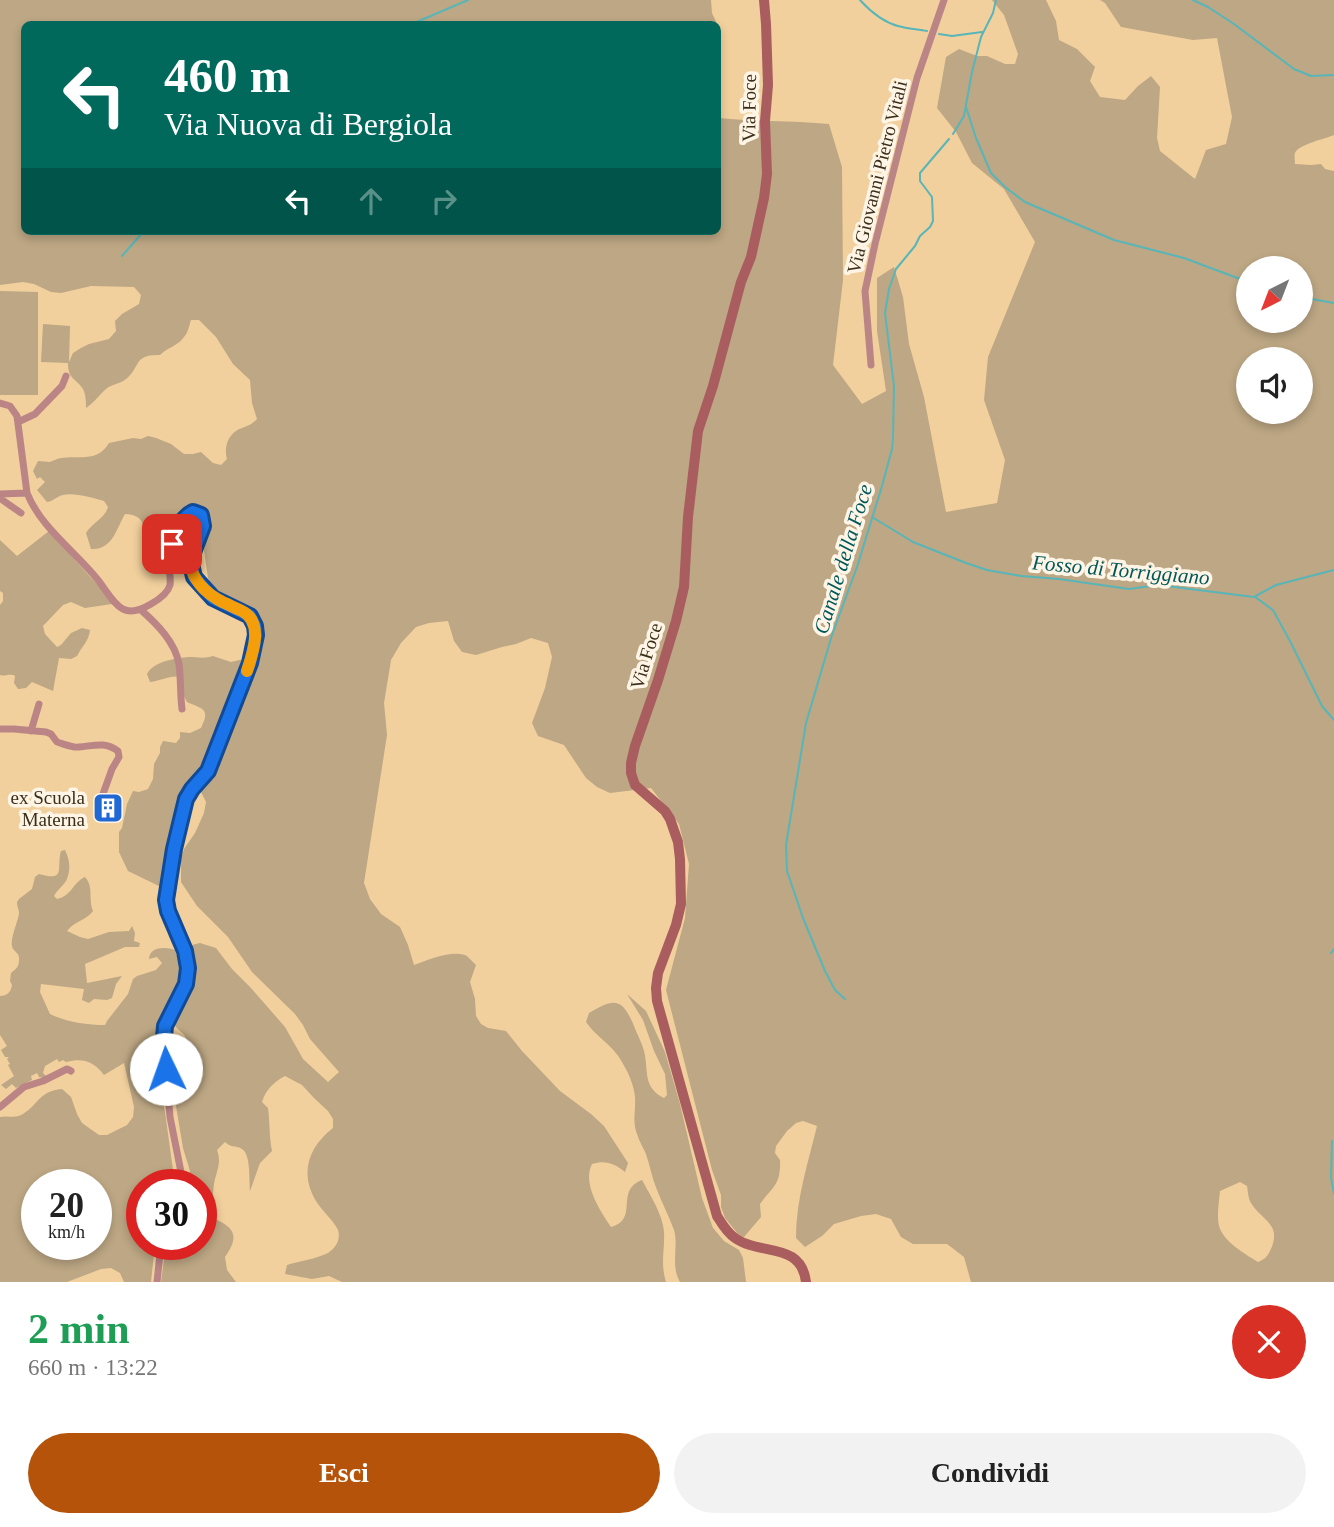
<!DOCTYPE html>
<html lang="it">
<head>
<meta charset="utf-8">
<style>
	:root { --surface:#fff; --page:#f2f2f2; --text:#222; --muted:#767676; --accent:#b45309 }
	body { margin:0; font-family:Georgia,serif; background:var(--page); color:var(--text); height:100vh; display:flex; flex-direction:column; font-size:26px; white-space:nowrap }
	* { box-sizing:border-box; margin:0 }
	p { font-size:23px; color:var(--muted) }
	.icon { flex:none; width:38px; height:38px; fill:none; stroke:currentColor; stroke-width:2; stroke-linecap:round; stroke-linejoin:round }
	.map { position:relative; height:1282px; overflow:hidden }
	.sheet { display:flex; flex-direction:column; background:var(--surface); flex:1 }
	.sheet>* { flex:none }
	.hud { position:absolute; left:21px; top:21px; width:700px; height:214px; border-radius:10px; box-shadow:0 4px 10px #0003; background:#00695c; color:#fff; overflow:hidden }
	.needle { width:46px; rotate:222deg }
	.tools { position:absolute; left:1236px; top:256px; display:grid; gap:14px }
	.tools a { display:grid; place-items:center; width:77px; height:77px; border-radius:50%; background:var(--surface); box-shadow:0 4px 10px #0003; font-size:35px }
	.speed { position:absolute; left:21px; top:1169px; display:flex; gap:14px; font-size:35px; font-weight:700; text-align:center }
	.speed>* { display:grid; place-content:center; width:91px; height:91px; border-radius:50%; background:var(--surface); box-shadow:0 4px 10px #0003; line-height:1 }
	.speed small { font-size:18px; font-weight:400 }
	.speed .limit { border:10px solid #d22; background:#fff; color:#111 }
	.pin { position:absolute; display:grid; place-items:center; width:60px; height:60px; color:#fff; margin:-30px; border-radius:14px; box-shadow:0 4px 10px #0006 }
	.me { position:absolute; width:77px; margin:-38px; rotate:357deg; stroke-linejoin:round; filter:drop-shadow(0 0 5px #0008) }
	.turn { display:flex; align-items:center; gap:24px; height:147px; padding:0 28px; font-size:32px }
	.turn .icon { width:91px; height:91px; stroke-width:2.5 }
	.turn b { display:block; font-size:49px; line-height:60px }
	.lanes { display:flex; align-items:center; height:66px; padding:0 28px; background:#0003; justify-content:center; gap:35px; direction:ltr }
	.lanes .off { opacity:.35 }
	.round { display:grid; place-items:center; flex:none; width:74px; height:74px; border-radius:37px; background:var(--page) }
	.summary { display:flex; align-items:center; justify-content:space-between; height:119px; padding:0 28px }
	h1 { font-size:42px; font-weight:800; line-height:52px; color:#1e9e55 }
	.button { display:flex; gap:14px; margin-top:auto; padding:14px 28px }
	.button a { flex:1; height:80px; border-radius:42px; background:var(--accent); color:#fff; font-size:28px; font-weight:800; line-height:80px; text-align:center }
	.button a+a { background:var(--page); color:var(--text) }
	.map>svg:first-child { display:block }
	.green { fill:#bda784; fill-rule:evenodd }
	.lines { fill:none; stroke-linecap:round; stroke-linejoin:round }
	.stream { stroke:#58b5b8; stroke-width:2 }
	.street { stroke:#bb8586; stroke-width:7 }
	.secondary { stroke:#aa5d5f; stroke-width:10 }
	.route-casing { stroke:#114b97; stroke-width:18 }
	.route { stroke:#1a73e8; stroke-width:12 }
	.slow { stroke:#f59e0b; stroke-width:12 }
	.labels { text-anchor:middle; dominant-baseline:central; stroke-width:7; stroke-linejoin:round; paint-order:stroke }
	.street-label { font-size:19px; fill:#3b2f1a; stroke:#fff5e6 }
	.poi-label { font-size:19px; fill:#3b2f1a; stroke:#fff5e6; text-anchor:end }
	.water-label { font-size:21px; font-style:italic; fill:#00585b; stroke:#fff5e6 }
</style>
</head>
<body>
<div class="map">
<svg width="1334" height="1282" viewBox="0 0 1334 1282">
	<rect width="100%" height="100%" fill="#f1d09d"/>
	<path class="green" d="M 0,0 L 711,0 L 712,13 L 717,24 L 24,24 L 24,231 L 718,231 L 718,116 L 719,118 C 756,122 792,120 829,124 L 842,167 L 843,280 L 833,365 L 862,404 L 886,391 L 877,331 L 877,278 L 894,267 L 903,297 L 909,344 L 924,397 L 946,512 L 997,503 L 1005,460 L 984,400 L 988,357 L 1035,242 L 1004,189 L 972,163 L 956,132 L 937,108 L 946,57 L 959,49 L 977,56 L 987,56 L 1005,64 L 1015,64 L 1018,54 L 1004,15 L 992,0 L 1046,0 L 1056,21 L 1059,40 L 1077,49 L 1095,67 L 1090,81 L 1100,97 L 1125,100 L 1138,86 L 1151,76 L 1160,87 L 1157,138 L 1160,151 L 1195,179 L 1206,150 L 1226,144 L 1232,117 L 1217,38 L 1193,40 L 1121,27 L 1105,3 L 1100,0 L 1334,0 L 1334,135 C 1325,139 1299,144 1295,153 C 1294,156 1295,160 1295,164 L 1311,165 L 1321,164 L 1325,169 L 1334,171 L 1334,1282 L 971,1282 L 964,1257 L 947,1244 L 913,1244 L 901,1237 L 891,1219 L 876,1214 L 861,1216 L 834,1224 L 822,1236 L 805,1247 L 796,1238 C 796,1199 808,1163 817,1126 L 803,1121 L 796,1123 L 787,1131 L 776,1146 L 775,1153 L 780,1160 C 781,1185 773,1186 760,1204 L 761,1217 L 744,1237 L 738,1234 L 725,1218 L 721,1207 L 721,1195 L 712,1170 L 666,990 L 685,918 L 689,864 L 679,824 L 651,788 L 610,793 L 597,787 L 586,778 L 564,745 L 538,736 L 532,723 L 545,688 L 552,657 L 548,643 L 531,638 L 516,644 L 502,647 L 476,655 L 462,652 L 454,641 L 448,621 L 429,623 L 416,627 L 401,643 L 391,660 L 384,703 L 387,735 L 364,883 L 370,899 L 381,914 L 400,927 L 408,945 L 414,965 C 427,960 454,949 467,956 C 468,957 475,964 476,965 L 470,982 L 475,999 L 476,1016 L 481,1024 L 488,1028 L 506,1031 L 522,1051 L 560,1091 L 591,1114 L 604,1126 L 628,1163 L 625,1172 C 614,1163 605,1160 592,1164 C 582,1184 600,1210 611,1227 C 640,1219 614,1191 642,1180 C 650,1195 663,1215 664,1232 C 665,1251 660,1262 666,1282 L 342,1282 L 329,1276 L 312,1279 L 285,1274 L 287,1265 C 300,1261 316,1259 328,1253 C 336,1248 341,1239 338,1230 C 334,1221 324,1213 318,1204 C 299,1176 307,1148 333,1128 L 333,1119 L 328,1111 L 314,1098 L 302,1085 L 285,1076 C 274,1082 266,1089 262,1102 L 268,1108 C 270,1123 269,1136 272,1151 L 260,1163 L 250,1191 C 249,1181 251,1154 242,1149 C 236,1145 233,1149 225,1142 L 217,1150 C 222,1163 216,1172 214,1184 C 213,1190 213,1196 212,1202 L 204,1203 L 201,1205 L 201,1185 L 186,1185 L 190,1171 L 183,1148 L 173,1088 C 178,1069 198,1060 186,1038 C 183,1031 174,1029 174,1021 C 172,1009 185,996 189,985 C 194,972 192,959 188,946 L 200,943 L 216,948 L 232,969 L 251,988 L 285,1027 L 303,1059 L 328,1082 L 339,1072 L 310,1039 L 303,1025 L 295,1014 L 252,972 L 228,937 L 197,906 L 181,882 L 181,859 L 184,849 L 195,833 L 204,813 L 206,802 L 201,792 L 204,783 L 211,776 L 223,754 L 257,658 L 262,629 L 261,618 L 255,611 L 236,605 L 213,588 L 208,578 L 204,550 L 210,519 C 189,483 172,533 158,546 L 149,541 C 142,525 145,515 125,514 C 116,529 113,550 91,549 L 86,533 C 92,523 105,518 108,507 L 104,501 C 94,498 73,492 63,495 C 57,496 54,501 47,502 L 37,490 L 45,482 L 40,477 L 37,479 L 33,471 L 38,461 C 42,461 46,462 50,462 C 52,461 59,458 61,458 C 80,455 97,463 109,443 L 133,438 L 141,439 L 148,436 L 156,438 L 171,444 L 184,454 L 193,454 L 201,452 L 213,463 L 221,465 L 227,459 C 224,449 227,437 236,431 C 244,426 250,427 257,419 L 252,403 L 250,380 L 233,364 L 216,337 L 199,320 L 191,320 C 189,326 188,333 184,337 C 179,345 167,348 160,355 C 133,354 141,367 126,379 C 120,384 112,384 106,389 C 98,396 96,401 86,408 C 86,402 86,395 83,389 C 76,378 68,380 68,363 L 41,362 L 43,324 L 70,326 L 69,362 L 73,353 L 81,348 L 89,344 L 109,339 L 116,331 L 115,321 L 122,314 L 139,304 L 141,295 L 134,287 L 91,286 L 61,293 L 51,292 L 34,284 L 23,282 L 0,285 ZM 1248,268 L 1300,268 L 1300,320 L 1248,320 ZM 1248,359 L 1300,359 L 1300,411 L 1248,411 ZM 1240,1182 L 1247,1186 C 1248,1191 1248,1198 1251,1203 C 1262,1221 1283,1224 1270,1251 C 1267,1257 1265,1259 1258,1262 C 1245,1254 1226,1243 1220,1229 C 1216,1219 1219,1202 1220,1191 Z
		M 0,291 L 38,292 L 38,395 L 0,395 Z
		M 49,531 L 103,591 L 112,604 L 85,608 L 71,602 L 63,605 L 43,626 L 45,634 L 57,647 L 61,645 L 71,633 L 82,628 L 90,630 C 89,641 82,646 77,656 L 71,659 L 59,658 L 53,691 L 32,682 L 26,688 L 18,689 L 14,683 L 15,676 C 9,673 5,677 0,675 L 0,605 L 3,601 L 3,593 L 0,591 L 0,540 L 17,556 Z
		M 213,656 L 231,662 L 244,659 L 242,669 L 215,743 L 200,771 L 193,782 L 187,786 L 180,813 L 175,812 L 171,843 L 163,888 L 128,871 L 119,852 L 119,832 L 122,828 L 127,804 L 133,791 L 139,792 L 148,789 L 153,779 L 154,764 L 160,753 L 160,747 L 163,741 L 176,743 L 180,738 L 180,732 L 190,733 L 201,728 C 211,708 202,709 187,702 L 184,696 L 180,677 C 171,675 160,681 150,682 L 147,674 C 154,661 176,658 189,657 C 198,657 204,659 213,656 Z
		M 65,850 C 70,860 71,871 66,881 C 62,887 57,890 54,896 L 57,899 C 72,896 73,882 85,877 C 94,887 88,899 93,911 C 87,920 74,921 67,931 L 80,937 L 88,939 L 109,932 L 129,931 L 132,926 L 135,933 L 134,941 L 140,943 L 139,947 L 125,947 L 85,964 L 87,983 L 122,976 L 116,984 L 112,998 L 107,1000 L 94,999 L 89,1003 L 82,1000 L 84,989 L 41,984 L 40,992 L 50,1014 C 67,1022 86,1025 105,1025 L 107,1021 L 128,994 L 133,979 L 137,976 L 156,970 L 162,963 L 157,957 L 149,959 C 150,946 166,947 175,950 L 180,965 L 180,981 L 161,1018 L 156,1032 L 155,1067 L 165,1112 L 173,1170 L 174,1185 L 142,1185 L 142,1244 L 155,1244 L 151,1282 L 124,1282 L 120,1273 L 111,1268 L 101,1269 L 67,1282 L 0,1282 L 0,1117 C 8,1115 15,1119 23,1114 C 39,1104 39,1091 62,1089 L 71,1097 L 77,1114 L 82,1123 L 99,1135 L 107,1135 L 127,1125 L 133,1117 L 134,1107 L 124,1063 L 104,1075 C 93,1061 83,1058 66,1062 L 63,1060 L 59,1062 L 57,1059 L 45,1066 L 43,1073 L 47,1077 L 43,1078 L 39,1077 L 37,1073 L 31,1076 L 32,1080 L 16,1088 L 12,1084 L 6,1089 L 1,1085 L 14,1076 L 8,1065 L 10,1064 L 7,1059 L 9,1057 L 5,1057 L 1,1050 L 7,1046 L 0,1035 L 0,996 C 7,996 11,992 12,985 L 10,981 L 11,973 C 16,969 19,967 19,960 C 20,952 13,952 12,946 C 10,938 19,919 19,913 C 19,910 17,906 17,902 L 19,899 L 32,889 L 35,877 L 39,874 C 67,882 56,868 61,851 ZM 37,1185 L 96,1185 L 96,1244 L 37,1244 Z
		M 627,994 L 646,1011 L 665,1052 L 680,1104 L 702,1198 L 713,1228 L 724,1241 L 739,1250 L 743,1258 L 746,1282 L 680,1282 C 670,1265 679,1247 674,1230 C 669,1216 662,1203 657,1190 C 652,1178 650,1166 646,1154 C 643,1147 639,1141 637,1134 C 632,1122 636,1110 635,1097 C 634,1085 628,1072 622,1062 C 613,1045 596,1037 586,1022 L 589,1013 C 614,998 622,997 634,1026 C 637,1034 642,1043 644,1051 C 649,1071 642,1087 664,1098 L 667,1095 L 665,1074 L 654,1051 L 643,1020 Z
		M 201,1212 C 224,1224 246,1228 225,1257 L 227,1270 L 236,1282 L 161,1282 L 166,1244 L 201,1244 Z"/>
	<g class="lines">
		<path class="stream" d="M 860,0 C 870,11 883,22 898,26 C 908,29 918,29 927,31
			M 1193,0 L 1208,7 L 1234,24 L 1294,69 L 1311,76 L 1334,75
			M 412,24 L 468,0
			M 939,34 L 952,36 L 982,32
			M 966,107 L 976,138 L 991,173 L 1005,187 L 1025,202 L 1114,240 L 1184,258 L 1248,282
			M 953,134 L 964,116 L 972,72 L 981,37 L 993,13 L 996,0
			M 122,256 L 144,231
			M 1300,297 L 1334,303
			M 872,517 L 913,542 L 966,563 L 987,570 L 1021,576 L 1059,579 L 1129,589 L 1158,585 L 1254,597 L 1276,585 L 1334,570
			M 1255,597 L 1273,610 L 1291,643 L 1322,706 L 1334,720
			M 1331,953 L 1334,949
			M 845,999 L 835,990 L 825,971 L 803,918 L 787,871 L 786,845 L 806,723 L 832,635 L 857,567 L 882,486 L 892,449 L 893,437 L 894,386 L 885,313 L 889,289 L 896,269 L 915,246 L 920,236 L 930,227 L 933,221 L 932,197 L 920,181 L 920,173 L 949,139
			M 1332,1141 L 1331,1178 L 1334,1193"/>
		<path class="street" d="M 871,365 L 865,291 L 875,244 L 917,78 L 944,0
			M 0,403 L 10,406 L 17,416 L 27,493 C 41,528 75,551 98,580 C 115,602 121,622 151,604 C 158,600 168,593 170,585 C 171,578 169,571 169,564 C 168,546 177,521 193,512 L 201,515 C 210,534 179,556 196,580 C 201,587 208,594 215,599 C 231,609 256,610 256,634 C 255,659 236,701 226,725 C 221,739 216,755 209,769 C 202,781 189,789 185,803 C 178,828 162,884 167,907 C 172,928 187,945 187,967 C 188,993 168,1013 163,1037 L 170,1117 L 182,1177 L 180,1185
			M 18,422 L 35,414 L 62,386 L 66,376
			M 0,494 L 1,499 L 21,513
			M 0,494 L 27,493
			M 141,610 C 157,624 175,642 179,664 C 181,679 180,694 182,709
			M 0,729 L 14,729 L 46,732 L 51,734 L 57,742 C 64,744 72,748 79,747 C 94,746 104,741 118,751 L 119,757 L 112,769 L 103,794
			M 31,731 L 39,704
			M 0,1107 L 24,1087 L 43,1081 L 67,1069 L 71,1071
			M 157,1282 L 161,1244"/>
		<path class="secondary" d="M 764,0 L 766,24 L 768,85 L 765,121 L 767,174 L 764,198 L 751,257 L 741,282 L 713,386 L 698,431 L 688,517 L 684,587 L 676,621 L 658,680 L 635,746 L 631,763 L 631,773 L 635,785 L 665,811 L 670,819 L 678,842 L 680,859 L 681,904 L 676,925 L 658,973 L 656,988 L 657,1001 L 717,1216 C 722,1224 727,1233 735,1238 C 760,1256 801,1241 806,1282"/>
	</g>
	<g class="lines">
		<g class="route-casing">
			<path id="route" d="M 166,1069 L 163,1049 L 165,1026 L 186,984 L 188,968 L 185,951 L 168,911 L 166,900 L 174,849 L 186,799 L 192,789 L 208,771 L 250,663 L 256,635 L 255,626 L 250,616 L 213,598 L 194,577 L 191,564 L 192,555 L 203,526 L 201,515 L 193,512 C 180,519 177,531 172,544"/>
		</g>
		<use href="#route" class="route"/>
		<path class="slow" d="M 192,571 C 195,579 199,584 204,589 C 216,601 228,604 242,611 C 264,622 253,653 247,671"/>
	</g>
	<defs>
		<g id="building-square" transform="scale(1.575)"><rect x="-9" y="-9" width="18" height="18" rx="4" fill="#2069d5" stroke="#fff5e6"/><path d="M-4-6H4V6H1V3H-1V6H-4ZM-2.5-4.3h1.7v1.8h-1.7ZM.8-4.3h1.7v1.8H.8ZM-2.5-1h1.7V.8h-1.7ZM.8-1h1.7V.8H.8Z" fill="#fff"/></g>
	</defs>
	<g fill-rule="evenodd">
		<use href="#building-square" x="108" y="808"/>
	</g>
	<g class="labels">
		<g class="street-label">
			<text transform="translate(749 108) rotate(-89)">Via Foce</text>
			<text transform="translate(877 177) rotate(-76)">Via Giovanni Pietro Vitali</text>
			<text transform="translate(646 656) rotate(-73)">Via Foce</text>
		</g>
		<g class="poi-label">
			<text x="85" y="797">ex Scuola<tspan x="85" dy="22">Materna</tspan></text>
		</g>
		<g class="water-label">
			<text transform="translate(843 559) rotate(-73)">Canale della Foce</text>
			<text transform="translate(1121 570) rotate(5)">Fosso di Torriggiano</text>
		</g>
	</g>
</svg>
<div class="tools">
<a><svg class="needle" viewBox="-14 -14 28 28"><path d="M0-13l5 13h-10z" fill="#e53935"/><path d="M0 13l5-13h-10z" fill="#767676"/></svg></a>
<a><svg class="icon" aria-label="sound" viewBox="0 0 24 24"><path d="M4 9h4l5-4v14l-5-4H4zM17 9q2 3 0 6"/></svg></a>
</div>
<div class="speed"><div>20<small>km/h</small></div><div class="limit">30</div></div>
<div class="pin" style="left:172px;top:544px;background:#d93025"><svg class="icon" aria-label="arrive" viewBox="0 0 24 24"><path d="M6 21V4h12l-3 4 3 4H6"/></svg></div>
<svg class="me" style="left:166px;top:1069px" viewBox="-20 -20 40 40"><circle r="19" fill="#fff"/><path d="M0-13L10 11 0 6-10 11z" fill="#1a73e8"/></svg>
<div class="hud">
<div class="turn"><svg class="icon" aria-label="left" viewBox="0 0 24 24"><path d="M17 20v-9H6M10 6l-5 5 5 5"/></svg><div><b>460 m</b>Via Nuova di Bergiola</div></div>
<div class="lanes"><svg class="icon" aria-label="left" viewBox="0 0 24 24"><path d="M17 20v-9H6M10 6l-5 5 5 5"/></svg><svg class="icon off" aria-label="ahead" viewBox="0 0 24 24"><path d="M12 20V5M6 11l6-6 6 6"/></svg><svg class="icon off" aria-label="right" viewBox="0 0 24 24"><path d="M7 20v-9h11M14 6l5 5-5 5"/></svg></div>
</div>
</div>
<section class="sheet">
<div class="summary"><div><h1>2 min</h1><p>660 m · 13:22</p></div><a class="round" style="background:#d93025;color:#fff"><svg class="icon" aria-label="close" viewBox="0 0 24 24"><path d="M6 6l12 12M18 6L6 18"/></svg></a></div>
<div class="button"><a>Esci</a><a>Condividi</a></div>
</section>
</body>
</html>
